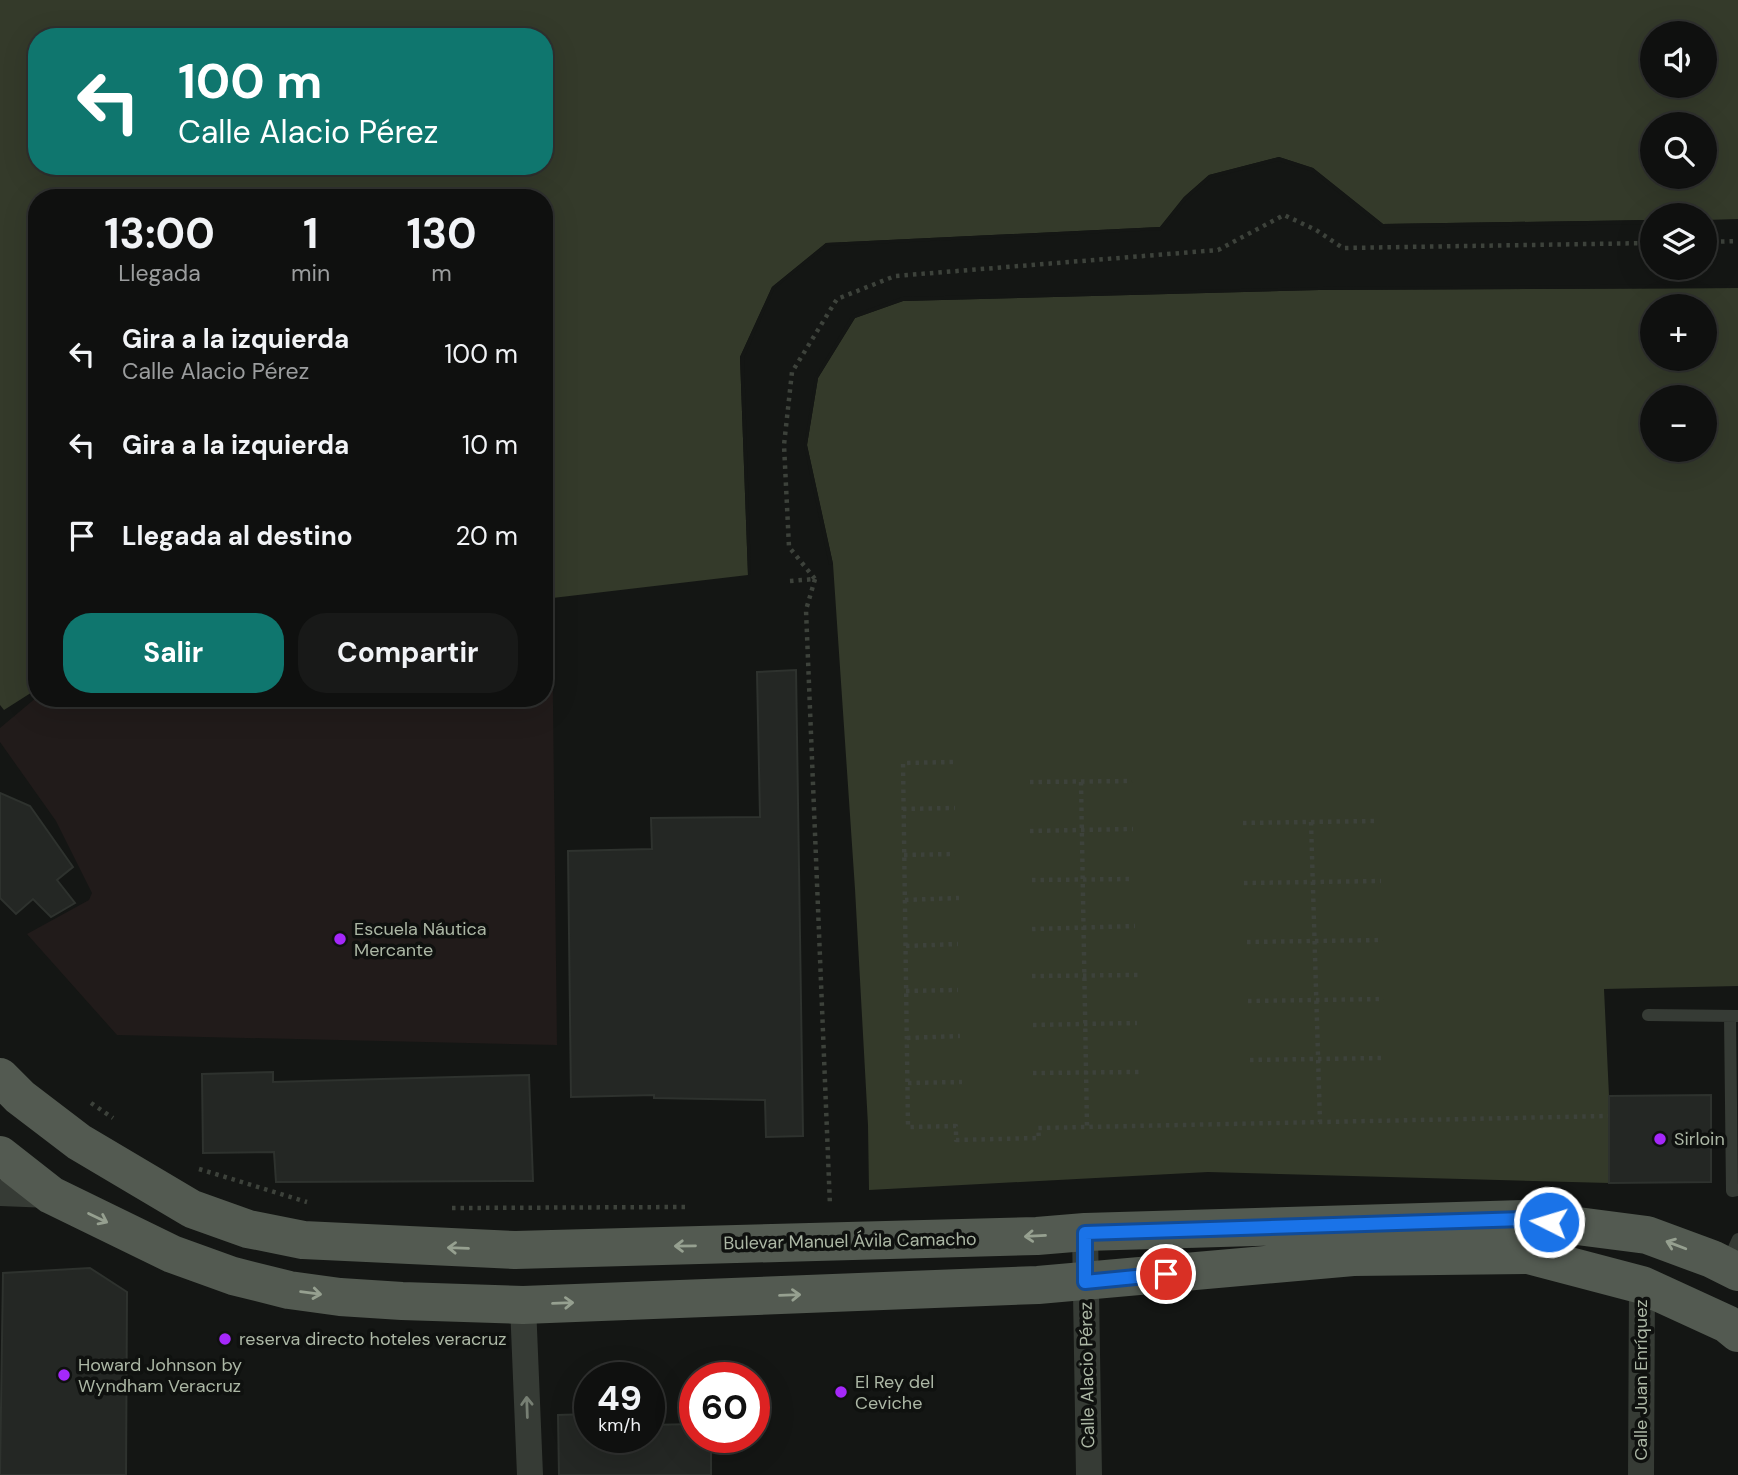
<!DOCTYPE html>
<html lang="es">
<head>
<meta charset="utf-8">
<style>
	:root { --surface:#0f100f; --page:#181918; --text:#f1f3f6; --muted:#9b9d9e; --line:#2f302f; --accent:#0f766e }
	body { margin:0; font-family:"DM Sans",sans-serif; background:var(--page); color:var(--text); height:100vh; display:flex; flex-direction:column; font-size:26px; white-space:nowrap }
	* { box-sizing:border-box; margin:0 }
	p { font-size:23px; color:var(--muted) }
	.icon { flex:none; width:38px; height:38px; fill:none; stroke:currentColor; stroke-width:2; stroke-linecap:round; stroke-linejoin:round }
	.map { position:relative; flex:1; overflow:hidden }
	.side { position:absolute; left:28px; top:189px; width:525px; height:518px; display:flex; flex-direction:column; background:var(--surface); border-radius:28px; box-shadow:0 7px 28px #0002,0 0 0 2px var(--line) }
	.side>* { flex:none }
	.guide { position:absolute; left:28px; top:28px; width:525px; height:147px; border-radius:28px; box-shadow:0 7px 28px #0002,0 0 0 2px var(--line); background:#0f766e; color:#fff; overflow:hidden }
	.tools { position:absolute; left:1640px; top:21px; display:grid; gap:14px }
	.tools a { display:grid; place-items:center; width:77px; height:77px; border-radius:50%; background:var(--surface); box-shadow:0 7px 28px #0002,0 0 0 2px var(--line); font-size:35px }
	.speed { position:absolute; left:574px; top:1362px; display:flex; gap:14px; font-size:35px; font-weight:700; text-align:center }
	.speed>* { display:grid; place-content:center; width:91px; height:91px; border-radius:50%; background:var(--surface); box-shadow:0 7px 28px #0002,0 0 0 2px var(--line); line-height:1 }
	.speed small { font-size:18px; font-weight:400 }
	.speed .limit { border:10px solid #d22; background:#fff; color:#111 }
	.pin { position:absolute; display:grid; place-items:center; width:60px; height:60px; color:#fff; margin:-30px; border:4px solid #fff; border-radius:50%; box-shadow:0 2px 7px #0007 }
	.me { position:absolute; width:77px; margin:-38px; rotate:275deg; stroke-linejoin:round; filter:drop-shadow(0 0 5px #0008) }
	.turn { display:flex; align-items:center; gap:24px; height:147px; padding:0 35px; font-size:32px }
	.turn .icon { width:91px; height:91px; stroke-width:2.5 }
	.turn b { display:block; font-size:49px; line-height:60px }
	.eta { display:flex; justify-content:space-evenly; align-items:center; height:119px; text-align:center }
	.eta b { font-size:42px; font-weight:700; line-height:49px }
	.action { display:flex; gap:14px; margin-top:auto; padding:14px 35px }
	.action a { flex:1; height:80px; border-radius:28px; background:var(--accent); color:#fff; font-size:28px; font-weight:700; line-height:80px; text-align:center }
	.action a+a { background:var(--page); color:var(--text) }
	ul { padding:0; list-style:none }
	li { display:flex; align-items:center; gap:21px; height:91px; padding:0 35px }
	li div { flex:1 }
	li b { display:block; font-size:26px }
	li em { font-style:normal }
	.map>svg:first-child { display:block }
	.green { fill:#211b1a }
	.water { fill:#343a2a; fill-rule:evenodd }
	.pier { fill:#141614 }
	.building { fill:#242724; stroke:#2e322e; stroke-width:2 }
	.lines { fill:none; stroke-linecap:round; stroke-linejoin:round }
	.path { stroke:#3d423b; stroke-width:4.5; stroke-dasharray:3.5 5; stroke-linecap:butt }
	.service { stroke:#363b35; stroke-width:12 }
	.minor { stroke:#363b35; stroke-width:26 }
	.primary { stroke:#535a51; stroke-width:38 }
	.oneway { stroke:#96a090 }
	.oneway2 { stroke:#777f73 }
	.route-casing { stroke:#114b97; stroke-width:18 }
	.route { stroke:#1a73e8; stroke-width:12 }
	.poi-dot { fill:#a528fa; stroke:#0f110f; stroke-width:2.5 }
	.labels { text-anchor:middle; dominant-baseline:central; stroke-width:7; stroke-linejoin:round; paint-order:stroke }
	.poi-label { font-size:18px; fill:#acb7a5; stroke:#0f110f; text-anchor:start }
	.street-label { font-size:18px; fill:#acb7a5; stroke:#0f110f }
</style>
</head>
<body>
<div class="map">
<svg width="1738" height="1475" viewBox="0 0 1738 1475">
	<rect width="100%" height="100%" fill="#141614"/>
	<path class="green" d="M 552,620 L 557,1045 L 117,1035 L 27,934 L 89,900 L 92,893 L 56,821 L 0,742 L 0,728 L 37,697 L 544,698 L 544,621 Z"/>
	<path class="water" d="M 0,0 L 1738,0 L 1738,219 L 1705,220 L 1704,215 L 1652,215 L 1652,220 L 1383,224 L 1313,168 L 1279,157 L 1209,175 L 1184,197 L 1160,227 L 826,243 L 772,287 L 740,357 L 748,575 L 544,599 L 544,198 L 37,198 L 37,689 L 4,710 L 0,705 ZM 1652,33 L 1704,33 L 1704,86 L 1652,86 ZM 37,37 L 544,37 L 544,166 L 37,166 ZM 1652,124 L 1704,124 L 1704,177 L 1652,177 Z
		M 1738,288 L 1738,986 L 1604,989 L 1609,1096 L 1609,1183 L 1208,1172 L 869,1190 L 868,1125 L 855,889 L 833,564 L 807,445 L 818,378 L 855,318 L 903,301 L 1319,290 ZM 1652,306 L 1704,306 L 1704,359 L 1652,359 ZM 1652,397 L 1704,397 L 1704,450 L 1652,450 Z"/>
	<path class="pier" d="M 1279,157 L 1313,168 L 1383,224 L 1652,220 L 1652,224 L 1382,228 L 1311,171 L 1278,161 L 1211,178 L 1186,200 L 1161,230 L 827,246 L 774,289 L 744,358 L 751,574 L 748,575 L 740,357 L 772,287 L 826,243 L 1160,227 L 1184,197 L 1209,175 Z
		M 1738,284 L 1738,288 L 1319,290 L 903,301 L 855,318 L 818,378 L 807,445 L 833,564 L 829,565 L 804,446 L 815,377 L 852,315 L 902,297 L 1319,287 Z"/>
	<path class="building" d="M 796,670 L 803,1136 L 766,1137 L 765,1100 L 654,1098 L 654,1095 L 571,1097 L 568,851 L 652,849 L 651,818 L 760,817 L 757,672 Z
		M 0,793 L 30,806 L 73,867 L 57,880 L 75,903 L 51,917 L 33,899 L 16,914 L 0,898 Z
		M 273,1072 L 273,1082 L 529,1075 L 533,1181 L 276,1182 L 274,1152 L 203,1153 L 202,1074 Z
		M 1711,1095 L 1711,1182 L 1609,1183 L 1609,1096 Z
		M 90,1268 L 127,1292 L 126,1475 L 0,1475 L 3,1273 Z
		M 590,1414 L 590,1437 L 649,1437 L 649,1425 L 695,1424 L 695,1437 L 711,1437 L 711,1475 L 559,1475 L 558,1415 Z"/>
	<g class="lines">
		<path class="path" d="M 1704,242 L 1738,241
			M 815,579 L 806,610 L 830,1206
			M 790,581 L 815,579 L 789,547 L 784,445 L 792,372 L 837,299 L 895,276 L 1218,250 L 1284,215 L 1316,230 L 1343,248 L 1652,243
			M 953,762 L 903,763 L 908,1127 L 956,1126 L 956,1140 L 1039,1138 L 1038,1128 L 1608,1116
			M 1030,782 L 1132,781
			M 1081,782 L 1087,1127
			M 903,809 L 955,808
			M 1311,822 L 1320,1122
			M 1243,823 L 1378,821
			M 1030,831 L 1133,829
			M 904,855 L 955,854
			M 1032,880 L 1133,879
			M 1244,883 L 1381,881
			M 905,900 L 959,898
			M 1032,929 L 1135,926
			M 1247,942 L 1383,940
			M 906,946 L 958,944
			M 1032,976 L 1138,975
			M 906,991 L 958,990
			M 1248,1001 L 1384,999
			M 1033,1025 L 1137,1023
			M 907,1038 L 960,1036
			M 1250,1060 L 1384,1058
			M 1033,1073 L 1139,1072
			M 908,1083 L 962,1082
			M 91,1103 L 113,1118
			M 199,1169 L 307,1202
			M 452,1208 L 688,1207"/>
		<path class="service" d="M 1648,1015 L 1738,1016
			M 1730,1016 L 1732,1191 L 1738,1190
			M 1728,1261 L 1738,1239"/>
		<path class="minor" d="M 0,1193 L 51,1195
			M 1085,1232 L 1089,1475
			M 523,1305 L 530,1475
			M 1641,1475 L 1642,1285"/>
		<path class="primary" d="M 0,1077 L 20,1097 L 79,1142 L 192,1209 L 248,1229 L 303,1240 L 515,1250 L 1037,1236 L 1085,1232 L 1524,1219 L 1647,1235 L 1712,1259 L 1738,1272
			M 0,1155 L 51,1195 L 172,1254 L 233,1276 L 289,1290 L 340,1297 L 402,1301 L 523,1305 L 1038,1285 L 1353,1257 L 1528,1255 L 1642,1285 L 1727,1324 L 1738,1333"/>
	</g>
	<defs><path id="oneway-shaft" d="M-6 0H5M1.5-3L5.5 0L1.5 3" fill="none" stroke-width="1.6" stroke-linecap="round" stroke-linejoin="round" transform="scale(1.75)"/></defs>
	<g class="oneway">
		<use href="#oneway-shaft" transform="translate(98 1218) rotate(26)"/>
		<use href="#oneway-shaft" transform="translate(1035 1236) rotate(177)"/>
		<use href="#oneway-shaft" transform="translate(1676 1245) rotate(-159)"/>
		<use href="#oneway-shaft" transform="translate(685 1246) rotate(179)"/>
		<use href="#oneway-shaft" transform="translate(458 1248) rotate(-178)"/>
		<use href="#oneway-shaft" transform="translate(311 1293) rotate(7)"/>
		<use href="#oneway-shaft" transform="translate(790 1295) rotate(-2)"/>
		<use href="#oneway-shaft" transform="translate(563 1303) rotate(-2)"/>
	</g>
	<use class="oneway2" href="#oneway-shaft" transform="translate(527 1407) rotate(-92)"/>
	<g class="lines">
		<g class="route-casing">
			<path id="route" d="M 1166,1274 L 1085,1282 L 1085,1233 L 1524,1219 L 1549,1222"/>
		</g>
		<use href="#route" class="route"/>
	</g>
	<g class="poi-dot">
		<circle cx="340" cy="939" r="7"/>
		<circle cx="1660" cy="1139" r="7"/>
		<circle cx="225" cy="1339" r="7"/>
		<circle cx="64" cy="1375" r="7"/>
		<circle cx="841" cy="1392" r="7"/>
	</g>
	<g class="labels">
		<g class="poi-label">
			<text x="354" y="929">Escuela Náutica<tspan x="354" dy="21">Mercante</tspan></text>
			<text x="1674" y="1139">Sirloin</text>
			<text x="239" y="1339">reserva directo hoteles veracruz</text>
			<text x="78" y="1365">Howard Johnson by<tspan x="78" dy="21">Wyndham Veracruz</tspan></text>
			<text x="855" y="1382">El Rey del<tspan x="855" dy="21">Ceviche</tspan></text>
		</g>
		<g class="street-label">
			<text transform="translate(850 1241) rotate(-1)">Bulevar Manuel Ávila Camacho</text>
			<text transform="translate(1087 1375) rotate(-91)">Calle Alacio Pérez</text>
			<text transform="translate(1641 1380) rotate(-90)">Calle Juan Enríquez</text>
		</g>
	</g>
</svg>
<div class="tools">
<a><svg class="icon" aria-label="sound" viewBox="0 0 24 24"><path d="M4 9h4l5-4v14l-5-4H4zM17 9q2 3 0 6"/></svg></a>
<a><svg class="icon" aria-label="search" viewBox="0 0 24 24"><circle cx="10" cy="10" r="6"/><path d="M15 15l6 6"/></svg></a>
<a><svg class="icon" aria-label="layers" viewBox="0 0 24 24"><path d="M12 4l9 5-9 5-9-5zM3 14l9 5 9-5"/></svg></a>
<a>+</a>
<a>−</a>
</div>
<div class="speed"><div>49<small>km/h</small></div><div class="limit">60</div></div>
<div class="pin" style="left:1166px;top:1274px;background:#d93025"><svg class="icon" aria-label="arrive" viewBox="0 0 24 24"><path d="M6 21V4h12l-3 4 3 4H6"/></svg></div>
<svg class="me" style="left:1549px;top:1222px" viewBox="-20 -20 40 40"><circle r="17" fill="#1a73e8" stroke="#fff" stroke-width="3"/><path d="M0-11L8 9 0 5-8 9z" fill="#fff"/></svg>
<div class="guide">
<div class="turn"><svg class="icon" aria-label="left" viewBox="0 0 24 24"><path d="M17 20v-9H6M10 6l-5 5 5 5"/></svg><div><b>100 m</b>Calle Alacio Pérez</div></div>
</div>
<section class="side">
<div class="eta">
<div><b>13:00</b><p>Llegada</p></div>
<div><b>1</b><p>min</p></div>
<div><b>130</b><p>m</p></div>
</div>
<ul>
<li><svg class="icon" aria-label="left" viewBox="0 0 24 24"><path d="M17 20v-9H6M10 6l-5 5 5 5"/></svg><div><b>Gira a la izquierda</b><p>Calle Alacio Pérez</p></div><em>100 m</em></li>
<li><svg class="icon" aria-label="left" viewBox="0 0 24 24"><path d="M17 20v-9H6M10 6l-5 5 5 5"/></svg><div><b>Gira a la izquierda</b></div><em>10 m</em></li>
<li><svg class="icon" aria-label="arrive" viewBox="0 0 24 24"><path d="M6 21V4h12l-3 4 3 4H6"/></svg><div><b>Llegada al destino</b></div><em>20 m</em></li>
</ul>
<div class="action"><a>Salir</a><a>Compartir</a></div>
</section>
</div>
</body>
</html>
